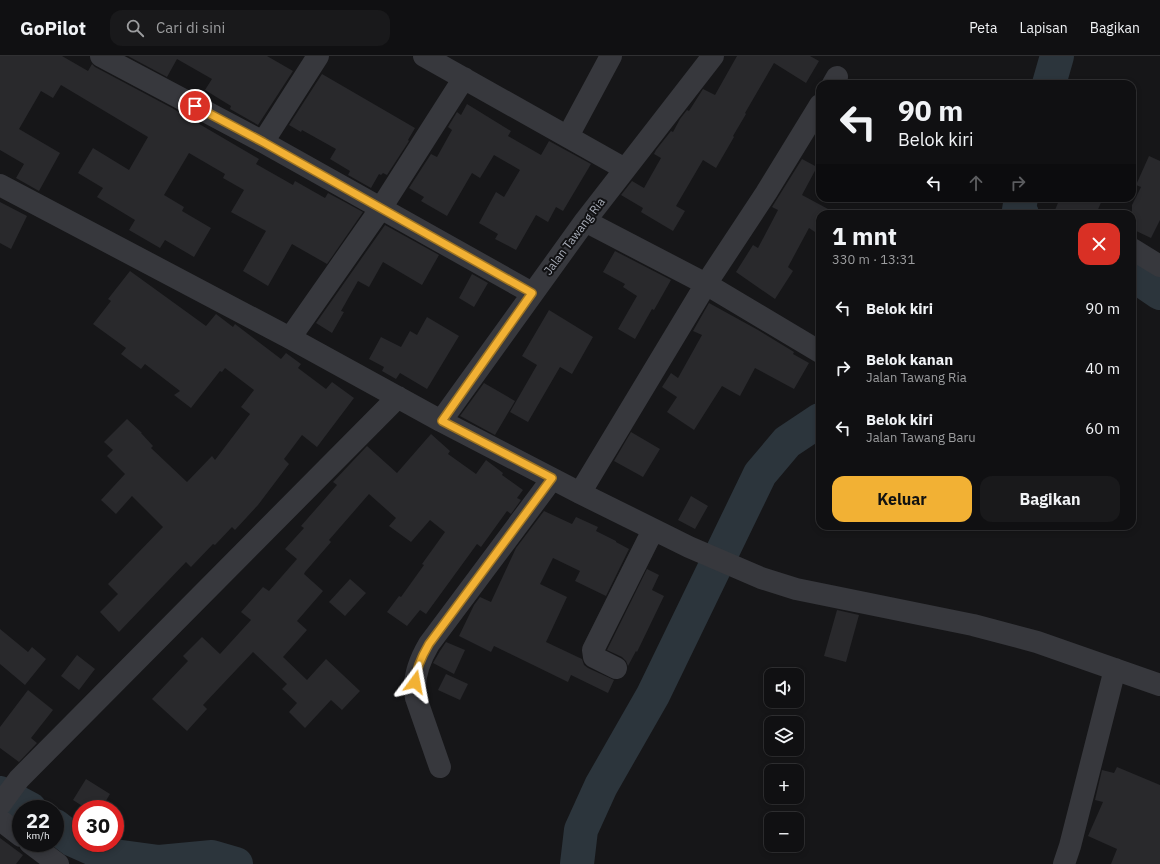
<!DOCTYPE html>
<html lang="id">
<head>
<meta charset="utf-8">
<style>
	:root { --surface:#101012; --page:#19191b; --text:#f1f3f6; --muted:#9c9d9f; --line:#303032; --accent:#f2b134 }
	body { margin:0; font-family:"IBM Plex Sans",sans-serif; background:var(--page); color:var(--text); height:100vh; display:flex; flex-direction:column; font-size:15px; white-space:nowrap }
	* { box-sizing:border-box; margin:0 }
	p { font-size:13px; color:var(--muted) }
	.icon { flex:none; width:22px; height:22px; fill:none; stroke:currentColor; stroke-width:2; stroke-linecap:round; stroke-linejoin:round }
	.map { position:relative; flex:1; overflow:hidden }
	.side { position:absolute; left:816px; top:154px; width:320px; height:320px; display:flex; flex-direction:column; background:var(--surface); border-radius:12px; box-shadow:0 2px 6px #0003,0 0 0 1px var(--line) }
	.side>* { flex:none }
	.top-card { position:absolute; left:816px; top:24px; width:320px; height:122px; border-radius:12px; box-shadow:0 2px 6px #0003,0 0 0 1px var(--line); background:#101012; color:var(--text); overflow:hidden }
	.fabs { position:absolute; left:764px; top:612px; display:grid; gap:8px }
	.fabs a { display:grid; place-items:center; width:40px; height:40px; border-radius:8px; background:var(--surface); box-shadow:0 2px 6px #0003,0 0 0 1px var(--line); font-size:20px }
	.speed { position:absolute; left:12px; top:744px; display:flex; gap:8px; font-size:20px; font-weight:700; text-align:center }
	.speed>* { display:grid; place-content:center; width:52px; height:52px; border-radius:50%; background:var(--surface); box-shadow:0 2px 6px #0003,0 0 0 1px var(--line); line-height:1 }
	.speed small { font-size:10px; font-weight:400 }
	.speed .limit { border:6px solid #d22; background:#fff; color:#111 }
	.pin { position:absolute; display:grid; place-items:center; width:34px; height:34px; color:#fff; margin:-17px; border:2px solid #fff; border-radius:50%; box-shadow:0 1px 4px #0007 }
	.me { position:absolute; width:44px; margin:-22px; rotate:13deg; stroke-linejoin:round; filter:drop-shadow(0 0 3px #0008) }
	.turn { display:flex; align-items:center; gap:14px; height:84px; padding:0 16px; font-size:18px }
	.turn .icon { width:52px; height:52px; stroke-width:2.5 }
	.turn b { display:block; font-size:28px; line-height:34px }
	.lanes { display:flex; align-items:center; height:38px; padding:0 16px; background:#0003; justify-content:center; gap:20px; direction:ltr }
	.lanes .off { opacity:.35 }
	.round { display:grid; place-items:center; flex:none; width:42px; height:42px; border-radius:12px; background:var(--page) }
	.headline { display:flex; align-items:center; justify-content:space-between; height:68px; padding:0 16px }
	h1 { font-size:24px; font-weight:700; line-height:30px }
	.action { display:flex; gap:8px; margin-top:auto; padding:8px 16px }
	.action a { flex:1; height:46px; border-radius:12px; background:var(--accent); color:#111; font-size:16px; font-weight:700; line-height:46px; text-align:center }
	.action a+a { background:var(--page); color:var(--text) }
	ul { padding:0; list-style:none }
	li { display:flex; align-items:center; gap:12px; height:60px; padding:0 16px }
	li div { flex:1 }
	li b { display:block; font-size:15px }
	li em { font-style:normal }
	header { display:flex; align-items:center; gap:24px; box-sizing:border-box; height:56px; padding:0 20px; background:var(--surface); border-bottom:1px solid var(--line) }
	header strong { font-size:19px }
	nav { display:flex; gap:22px; margin-inline-start:auto; font-size:14px }
	.search { width:280px; height:36px; background:var(--page); display:flex; align-items:center; gap:10px; box-sizing:border-box; padding:0 14px; border-radius:12px; color:var(--muted); font-size:15px }
	.map>svg:first-child { display:block }
	.lines { fill:none; stroke-linecap:round; stroke-linejoin:round }
	.river { stroke:#2c353c; stroke-width:34 }
	.building { fill:#29292c }
	.minor { stroke:#37383d; stroke-width:22 }
	.route-casing { stroke:#9d7322; stroke-width:10 }
	.route { stroke:#f2b134; stroke-width:7 }
	.labels { text-anchor:middle; dominant-baseline:central; stroke-width:4; stroke-linejoin:round; paint-order:stroke }
	.street-label { font-size:12px; fill:#a8adb8; stroke:#111113 }
</style>
</head>
<body>
<header>
<strong>GoPilot</strong>
<div class="search"><svg class="icon" aria-label="search" viewBox="0 0 24 24"><circle cx="10" cy="10" r="6"/><path d="M15 15l6 6"/></svg>Cari di sini</div>
<nav><a>Peta</a><a>Lapisan</a><a>Bagikan</a></nav>
</header>
<div class="map">
<svg width="1160" height="808" viewBox="0 0 1160 808">
	<rect width="100%" height="100%" fill="#161618"/>
	<g class="lines">
		<path class="river" d="M 1049,28 L 1057,0
			M 1021,142 L 1019,154 L 1022,158
			M 1132,219 L 1138,222 L 1160,237
			M 0,737 L 30,753
			M 55,770 L 73,784 L 107,799 L 159,806 L 212,801 L 236,808
			M 577,808 L 581,774 L 601,730 L 653,639 L 760,418 L 787,386 L 820,364"/>
	</g>
	<path class="building" d="M 0,0 L 62,0 L 88,15 L 92,8 L 95,11 L 172,52 L 259,103 L 256,108 L 293,129 L 295,125 L 325,142 L 328,137 L 363,156 L 327,208 L 292,188 L 268,230 L 243,215 L 266,175 L 231,156 L 244,134 L 223,122 L 225,118 L 189,97 L 164,139 L 184,151 L 182,155 L 211,172 L 194,201 L 165,184 L 160,192 L 129,174 L 135,164 L 97,141 L 103,132 L 78,117 L 93,92 L 129,114 L 148,81 L 61,29 L 53,42 L 41,35 L 19,73 L 60,97 L 39,135 L 16,122 L 24,108 L 0,94 Z
		M 128,0 L 267,0 L 293,15 L 258,69 L 230,53 L 231,50 L 205,34 L 212,23 L 177,3 L 167,21 Z
		M 737,0 L 810,0 L 819,5 L 806,27 L 774,7 L 745,57 L 746,58 L 733,80 L 734,81 L 716,112 L 703,104 L 676,150 L 685,155 L 673,175 L 641,156 L 643,152 L 621,139 L 632,125 L 644,132 L 661,102 L 654,98 L 656,94 L 671,75 L 673,76 L 680,63 L 687,54 L 689,55 L 703,33 L 715,39 Z
		M 322,18 L 415,72 L 408,84 L 409,85 L 387,119 L 383,117 L 381,119 L 379,118 L 371,132 L 348,119 L 350,115 L 330,103 L 336,93 L 302,74 L 301,76 L 289,69 Z
		M 467,48 L 511,75 L 508,80 L 541,99 L 549,85 L 591,108 L 563,155 L 556,151 L 548,166 L 536,159 L 516,194 L 495,183 L 498,178 L 479,167 L 496,136 L 504,141 L 520,114 L 494,99 L 480,122 L 472,117 L 447,160 L 421,145 L 424,141 L 409,132 L 431,98 L 437,101 L 452,74 L 448,71 L 457,56 L 461,59 Z
		M 1149,100 L 1160,105 L 1160,164 L 1151,182 L 1132,173 L 1132,149 L 1141,131 L 1136,129 Z
		M 802,103 L 817,111 L 802,139 L 828,153 L 825,158 L 820,158 L 820,167 L 815,176 L 809,172 L 788,211 L 793,215 L 775,243 L 736,216 L 753,189 L 758,192 L 778,154 L 772,151 Z
		M 1060,142 L 1103,142 L 1096,158 L 1063,158 L 1055,154 Z
		M 0,146 L 27,160 L 11,193 L 0,187 Z
		M 385,169 L 439,199 L 422,229 L 383,206 L 369,231 L 358,225 L 341,255 L 344,256 L 332,277 L 316,267 Z
		M 615,195 L 671,224 L 654,254 L 652,253 L 635,283 L 618,273 L 637,240 L 623,231 L 625,228 L 603,216 Z
		M 130,215 L 206,270 L 216,258 L 233,271 L 235,268 L 281,303 L 286,297 L 301,308 L 298,312 L 326,333 L 332,326 L 354,342 L 317,391 L 302,379 L 284,403 L 289,408 L 258,449 L 235,474 L 232,471 L 215,489 L 213,488 L 191,511 L 186,506 L 119,576 L 100,556 L 118,538 L 108,528 L 163,471 L 132,440 L 116,458 L 101,444 L 125,418 L 107,400 L 113,394 L 104,386 L 127,363 L 142,377 L 141,377 L 153,390 L 151,392 L 187,426 L 212,400 L 215,404 L 250,358 L 241,351 L 254,334 L 225,312 L 222,316 L 220,315 L 191,352 L 174,339 L 180,335 L 145,308 L 141,313 L 121,298 L 126,292 L 93,268 L 111,245 L 108,243 Z
		M 472,218 L 488,227 L 474,251 L 459,242 Z
		M 709,247 L 758,274 L 794,296 L 793,298 L 809,307 L 794,333 L 755,312 L 740,340 L 722,330 L 694,374 L 667,356 L 677,341 L 662,331 L 671,317 L 678,322 L 702,279 L 693,275 Z
		M 549,254 L 593,281 L 572,318 L 560,311 L 528,366 L 510,356 L 537,309 L 522,300 Z
		M 427,261 L 459,280 L 427,333 L 400,317 L 396,323 L 382,315 L 384,311 L 369,303 L 381,281 L 401,291 L 410,275 L 417,279 Z
		M 484,327 L 515,345 L 495,379 L 460,360 Z
		M 631,376 L 660,393 L 643,421 L 614,405 Z
		M 431,378 L 450,395 L 448,398 L 476,418 L 486,404 L 503,417 L 502,419 L 523,434 L 517,442 L 521,444 L 511,458 L 507,455 L 481,491 L 477,488 L 426,558 L 420,554 L 407,570 L 387,556 L 399,540 L 401,541 L 424,509 L 422,508 L 445,476 L 430,464 L 411,486 L 389,470 L 396,462 L 369,438 L 329,484 L 331,486 L 305,516 L 304,518 L 323,535 L 297,565 L 307,574 L 283,601 L 307,624 L 326,603 L 360,635 L 342,654 L 331,644 L 305,672 L 289,656 L 297,647 L 282,633 L 287,628 L 253,596 L 203,649 L 207,653 L 187,675 L 152,643 L 188,605 L 183,600 L 202,581 L 220,598 L 251,564 L 241,556 L 263,531 L 269,535 L 297,503 L 285,493 L 304,472 L 301,470 L 337,429 L 333,426 L 367,390 L 397,417 Z
		M 691,440 L 708,450 L 695,473 L 678,464 Z
		M 544,455 L 572,468 L 576,461 L 598,471 L 596,475 L 616,485 L 616,486 L 629,493 L 606,540 L 575,525 L 580,515 L 553,502 L 540,528 L 567,541 L 546,586 L 582,603 L 584,609 L 588,612 L 614,624 L 608,637 L 571,619 L 568,626 L 494,590 L 491,596 L 459,580 L 474,549 L 480,541 L 491,546 L 516,492 Z
		M 647,513 L 659,519 L 652,534 L 664,540 L 637,596 L 636,595 L 628,610 L 626,605 L 622,601 L 607,594 Z
		M 350,523 L 366,537 L 345,560 L 329,546 Z
		M 837,554 L 859,559 L 846,606 L 824,600 Z
		M 0,573 L 28,596 L 32,591 L 46,603 L 25,629 L 0,608 Z
		M 446,586 L 465,594 L 454,618 L 433,607 L 440,595 Z
		M 77,599 L 95,613 L 79,634 L 61,620 Z
		M 446,618 L 468,628 L 460,644 L 438,634 Z
		M 28,634 L 53,654 L 31,682 L 37,687 L 19,706 L 0,692 L 0,671 Z
		M 1117,711 L 1160,729 L 1160,808 L 1111,808 L 1117,793 L 1088,780 L 1103,746 L 1095,744 L 1102,714 L 1114,717 Z
		M 86,723 L 110,738 L 101,753 L 87,753 L 73,744 Z
		M 0,782 L 23,799 L 16,808 L 0,808 Z"/>
	<g class="lines">
		<path class="minor" d="M 101,0 L 263,86 L 532,237
			M 424,0 L 625,113
			M 833,28 L 837,21
			M 568,80 L 611,0
			M 263,86 L 318,0
			M 0,129 L 290,282 L 441,365 L 580,437 L 689,491 L 761,522 L 796,533 L 973,569 L 1037,586 L 1160,629
			M 585,165 L 706,228 L 820,296
			M 1132,193 L 1160,210
			M 290,282 L 381,152 L 464,22
			M 441,365 L 585,165 L 713,0
			M 580,437 L 706,228 L 766,137 L 820,49
			M 616,612 L 594,601 L 593,594 L 653,474
			M 440,711 L 416,642 C 412,623 419,605 429,588 L 552,423
			M 0,749 L 19,723 L 398,341
			M 0,764 L 21,780
			M 30,787 L 58,808
			M 1064,808 L 1070,790 L 1115,613"/>
	</g>
	<g class="lines">
		<g class="route-casing">
			<path id="route" d="M 195,50 L 263,86 L 532,237 L 442,365 L 552,422 L 429,588 C 422,600 416,612 415,626"/>
		</g>
		<use href="#route" class="route"/>
	</g>
	<g class="labels">
		<g class="street-label">
			<text transform="translate(574 180) rotate(-53)">Jalan Tawang Ria</text>
		</g>
	</g>
</svg>
<div class="fabs">
<a><svg class="icon" aria-label="sound" viewBox="0 0 24 24"><path d="M4 9h4l5-4v14l-5-4H4zM17 9q2 3 0 6"/></svg></a>
<a><svg class="icon" aria-label="layers" viewBox="0 0 24 24"><path d="M12 4l9 5-9 5-9-5zM3 14l9 5 9-5"/></svg></a>
<a>+</a>
<a>−</a>
</div>
<div class="speed"><div>22<small>km/h</small></div><div class="limit">30</div></div>
<div class="pin" style="left:195px;top:50px;background:#d93025"><svg class="icon" aria-label="arrive" viewBox="0 0 24 24"><path d="M6 21V4h12l-3 4 3 4H6"/></svg></div>
<svg class="me" style="left:415px;top:626px" viewBox="-20 -20 40 40"><path d="M0-17L14 15 0 8-14 15z" fill="#f2b134" stroke="#fff" stroke-width="4"/></svg>
<div class="top-card">
<div class="turn"><svg class="icon" aria-label="left" viewBox="0 0 24 24"><path d="M17 20v-9H6M10 6l-5 5 5 5"/></svg><div><b>90 m</b>Belok kiri</div></div>
<div class="lanes"><svg class="icon" aria-label="left" viewBox="0 0 24 24"><path d="M17 20v-9H6M10 6l-5 5 5 5"/></svg><svg class="icon off" aria-label="ahead" viewBox="0 0 24 24"><path d="M12 20V5M6 11l6-6 6 6"/></svg><svg class="icon off" aria-label="right" viewBox="0 0 24 24"><path d="M7 20v-9h11M14 6l5 5-5 5"/></svg></div>
</div>
<section class="side">
<div class="headline"><div><h1>1 mnt</h1><p>330 m · 13:31</p></div><a class="round" style="background:#d93025;color:#fff"><svg class="icon" aria-label="close" viewBox="0 0 24 24"><path d="M6 6l12 12M18 6L6 18"/></svg></a></div>
<ul>
<li><svg class="icon" aria-label="left" viewBox="0 0 24 24"><path d="M17 20v-9H6M10 6l-5 5 5 5"/></svg><div><b>Belok kiri</b></div><em>90 m</em></li>
<li><svg class="icon" aria-label="right" viewBox="0 0 24 24"><path d="M7 20v-9h11M14 6l5 5-5 5"/></svg><div><b>Belok kanan</b><p>Jalan Tawang Ria</p></div><em>40 m</em></li>
<li><svg class="icon" aria-label="left" viewBox="0 0 24 24"><path d="M17 20v-9H6M10 6l-5 5 5 5"/></svg><div><b>Belok kiri</b><p>Jalan Tawang Baru</p></div><em>60 m</em></li>
</ul>
<div class="action"><a>Keluar</a><a>Bagikan</a></div>
</section>
</div>
</body>
</html>
